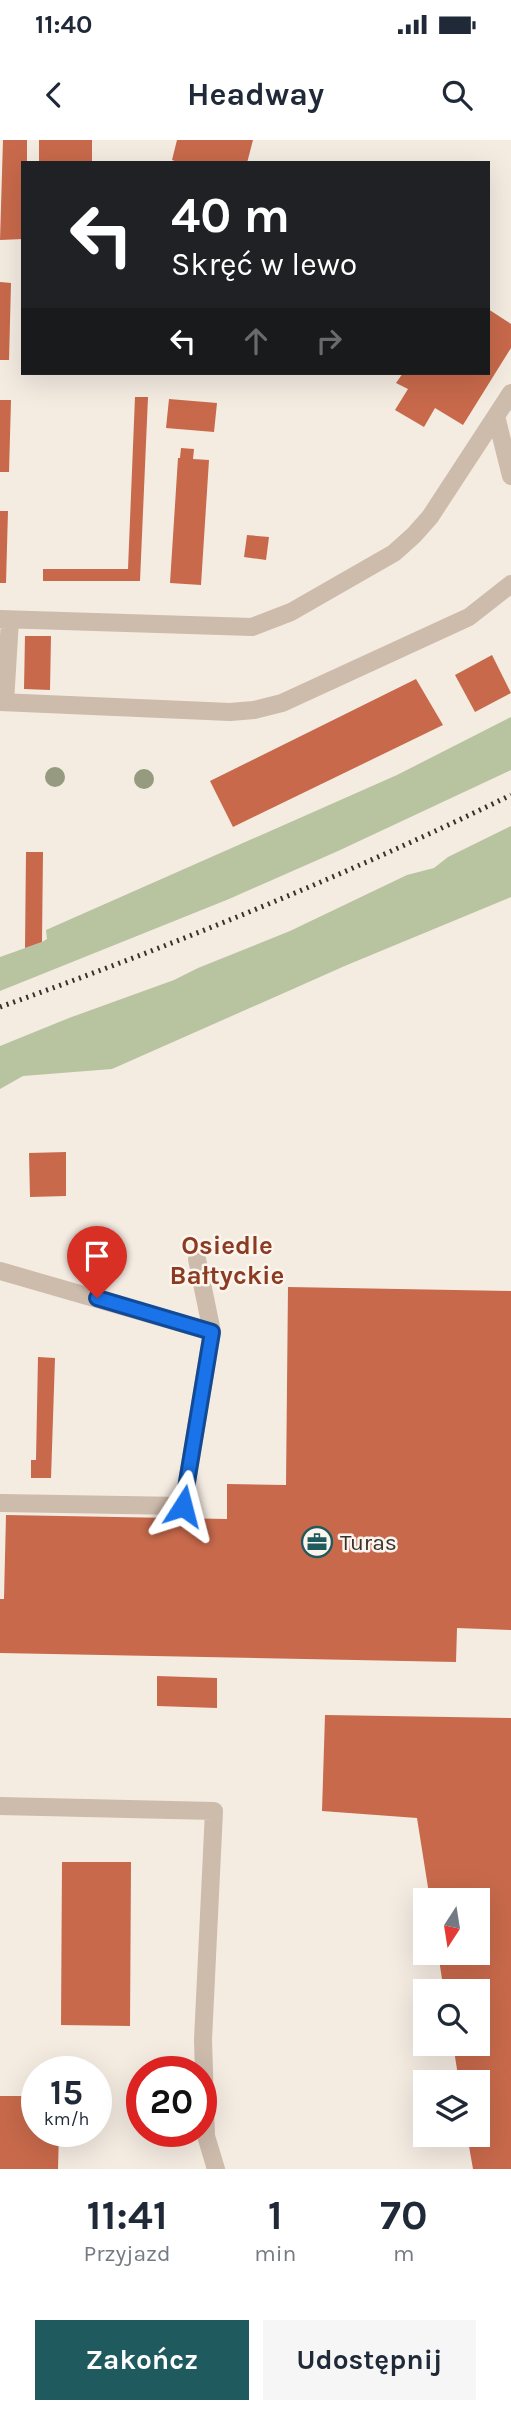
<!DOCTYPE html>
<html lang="pl">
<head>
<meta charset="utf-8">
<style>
	:root { --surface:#fff; --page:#f6f6f7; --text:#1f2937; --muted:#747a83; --accent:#1f5a5e }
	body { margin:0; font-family:Karla,sans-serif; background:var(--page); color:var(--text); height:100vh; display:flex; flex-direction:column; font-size:26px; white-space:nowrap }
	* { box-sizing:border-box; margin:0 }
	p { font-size:23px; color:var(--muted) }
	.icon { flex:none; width:38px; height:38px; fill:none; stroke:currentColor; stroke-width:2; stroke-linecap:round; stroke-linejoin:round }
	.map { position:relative; height:2029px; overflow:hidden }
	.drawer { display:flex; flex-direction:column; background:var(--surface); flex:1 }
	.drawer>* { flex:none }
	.guide { position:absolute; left:21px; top:21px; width:469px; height:214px; border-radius:0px; box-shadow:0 7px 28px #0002; background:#202124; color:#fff; overflow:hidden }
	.needle { width:46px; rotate:192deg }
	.controls { position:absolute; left:413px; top:1748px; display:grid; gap:14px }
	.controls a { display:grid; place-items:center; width:77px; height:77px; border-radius:0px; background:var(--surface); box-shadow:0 7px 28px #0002; font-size:35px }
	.speed { position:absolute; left:21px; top:1916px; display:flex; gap:14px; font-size:35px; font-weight:700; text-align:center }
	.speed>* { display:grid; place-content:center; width:91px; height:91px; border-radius:50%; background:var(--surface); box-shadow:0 7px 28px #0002; line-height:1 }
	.speed small { font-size:18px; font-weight:400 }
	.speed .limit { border:10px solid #d22; background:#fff; color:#111 }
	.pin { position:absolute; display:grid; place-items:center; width:60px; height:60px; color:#fff; margin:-72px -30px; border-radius:50% 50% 50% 0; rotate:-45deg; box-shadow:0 0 7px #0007 }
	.pin .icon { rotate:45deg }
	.me { position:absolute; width:77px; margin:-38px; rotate:9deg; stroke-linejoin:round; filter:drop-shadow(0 0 5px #0008) }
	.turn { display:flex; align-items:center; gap:24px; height:147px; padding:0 35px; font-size:32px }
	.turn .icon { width:91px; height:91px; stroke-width:2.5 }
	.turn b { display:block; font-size:49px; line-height:60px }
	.lanes { display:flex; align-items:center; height:66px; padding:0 35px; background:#0003; justify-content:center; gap:35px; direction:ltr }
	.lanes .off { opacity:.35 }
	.eta { display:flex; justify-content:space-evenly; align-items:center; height:119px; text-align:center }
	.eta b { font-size:42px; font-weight:700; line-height:49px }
	.primary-button { display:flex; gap:14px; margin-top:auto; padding:14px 35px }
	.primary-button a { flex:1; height:80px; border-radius:0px; background:var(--accent); color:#fff; font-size:28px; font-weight:700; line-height:80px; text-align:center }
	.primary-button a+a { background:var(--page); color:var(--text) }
	.status { display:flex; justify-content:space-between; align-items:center; height:49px; padding:0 35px; background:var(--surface); direction:ltr }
	.status svg { height:19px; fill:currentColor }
	header { display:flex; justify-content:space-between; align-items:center; height:91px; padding:0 35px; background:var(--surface); font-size:32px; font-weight:700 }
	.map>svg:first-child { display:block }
	.green { fill:#b8c4a0 }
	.building { fill:#c8694b }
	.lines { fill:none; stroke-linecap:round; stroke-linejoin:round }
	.minor { stroke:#cdbbac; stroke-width:18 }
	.rail { stroke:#3b302b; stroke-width:5; stroke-dasharray:2 5; stroke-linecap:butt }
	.tree { fill:#969b7f }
	.route-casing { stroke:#114b97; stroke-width:18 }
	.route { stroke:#1a73e8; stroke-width:12 }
	.labels { text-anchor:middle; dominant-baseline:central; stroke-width:5; stroke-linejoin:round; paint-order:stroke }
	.poi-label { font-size:23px; fill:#3b302b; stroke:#fbf5ee; text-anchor:start }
	.quarter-label { font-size:26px; font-weight:bold; fill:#8c3b22; stroke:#fbf5ee }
</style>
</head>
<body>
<div class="status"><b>11:40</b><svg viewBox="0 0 49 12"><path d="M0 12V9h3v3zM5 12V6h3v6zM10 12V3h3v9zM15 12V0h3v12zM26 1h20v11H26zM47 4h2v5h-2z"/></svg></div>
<header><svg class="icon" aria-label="back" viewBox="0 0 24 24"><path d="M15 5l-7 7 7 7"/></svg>Headway<svg class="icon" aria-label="search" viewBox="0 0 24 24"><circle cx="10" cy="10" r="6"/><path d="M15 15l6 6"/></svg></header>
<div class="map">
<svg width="511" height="2029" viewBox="0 0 511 2029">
	<rect width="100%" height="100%" fill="#f4ebe1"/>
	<path class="green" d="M 511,577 L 511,630 L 338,711 L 229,759 L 0,851 L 0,817 L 42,802 L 47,799 L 46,790 L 397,635 Z
		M 511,686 L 511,757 L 347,825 L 112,929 L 23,936 L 0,949 L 0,906 L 69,878 L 174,840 L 198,828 L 290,791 L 407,735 L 434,728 L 448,717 Z"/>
	<path class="building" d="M 3,0 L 27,0 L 27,23 L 23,23 L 23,99 L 0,100 Z
		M 39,0 L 92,0 L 92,23 L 39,23 Z
		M 177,0 L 253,0 L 247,23 L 180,23 L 172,20 Z
		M 0,142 L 11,143 L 9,220 L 0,220 Z
		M 488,169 L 511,184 L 511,208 L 463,285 L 435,268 L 424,287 L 395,270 L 408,249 L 396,243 L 403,233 L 488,233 Z
		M 135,257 L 148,257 L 140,441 L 43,441 L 43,429 L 128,429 Z
		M 169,259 L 217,263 L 214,292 L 166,288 Z
		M 0,260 L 11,260 L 9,332 L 0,332 Z
		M 181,308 L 194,309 L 193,319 L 209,320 L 201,445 L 170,443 L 178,318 L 180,318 Z
		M 0,371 L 8,371 L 6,443 L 0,443 Z
		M 247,395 L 269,397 L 266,420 L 244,417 Z
		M 25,496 L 51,496 L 50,550 L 24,549 Z
		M 492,515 L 511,553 L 475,572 L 455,535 Z
		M 416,539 L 443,585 L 233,687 L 210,641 Z
		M 26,712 L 43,712 L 42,802 L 25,808 Z
		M 66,1012 L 66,1056 L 30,1057 L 29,1013 Z
		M 288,1147 L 511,1151 L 511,1490 L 457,1488 L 456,1522 L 0,1513 L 0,1459 L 4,1459 L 6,1375 L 227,1379 L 227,1344 L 286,1345 Z
		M 38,1217 L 55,1218 L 51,1338 L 31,1338 L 31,1320 L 36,1320 Z
		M 157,1536 L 217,1538 L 217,1568 L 157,1566 Z
		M 325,1575 L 511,1578 L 511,2029 L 473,2029 L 467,1995 L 478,1995 L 478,1942 L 459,1942 L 453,1904 L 478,1904 L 478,1852 L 444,1852 L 438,1813 L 478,1813 L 478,1760 L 430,1760 L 417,1678 L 322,1671 Z
		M 62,1722 L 131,1722 L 130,1886 L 61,1885 Z
		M 0,1956 L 37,1956 L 37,1992 L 59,1992 L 58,2029 L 0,2029 Z"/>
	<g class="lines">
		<path class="minor" d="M 511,253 L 496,276 L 511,336
			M 0,479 L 252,487 L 291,472 L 394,413 L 414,395 L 430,377 L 496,276
			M 0,562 L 230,572 L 254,570 L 282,563 L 469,477 L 511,444
			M 5,562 L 10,480
			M 0,1131 L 212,1192
			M 0,1363 L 183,1366 L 212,1192 L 197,1119
			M 0,1666 L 214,1671 L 203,1900 L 206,1996 L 216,2029"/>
		<path class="rail" d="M 0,867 C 174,805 345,736 511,655"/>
	</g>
	<g class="tree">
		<circle cx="55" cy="637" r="10"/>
		<circle cx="144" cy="639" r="10"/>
	</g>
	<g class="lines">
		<g class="route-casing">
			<path id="route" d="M 97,1158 L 212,1192 L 183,1366"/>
		</g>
		<use href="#route" class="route"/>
	</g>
	<defs>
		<g id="office-ring" transform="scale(1.575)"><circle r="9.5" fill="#fbf5ee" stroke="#1f5a5e" stroke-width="1.5"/><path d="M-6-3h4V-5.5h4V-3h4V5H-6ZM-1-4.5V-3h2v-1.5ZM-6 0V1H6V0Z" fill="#1f5a5e"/></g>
	</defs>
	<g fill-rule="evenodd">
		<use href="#office-ring" x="317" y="1402"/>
	</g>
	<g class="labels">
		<g class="poi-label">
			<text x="340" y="1402">Turas</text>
		</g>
		<g class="quarter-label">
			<text x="227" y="1105">Osiedle<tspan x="227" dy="30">Bałtyckie</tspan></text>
		</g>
	</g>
</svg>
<div class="controls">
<a><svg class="needle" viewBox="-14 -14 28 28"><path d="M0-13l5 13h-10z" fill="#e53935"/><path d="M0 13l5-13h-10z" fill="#747a83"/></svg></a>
<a><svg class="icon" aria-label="search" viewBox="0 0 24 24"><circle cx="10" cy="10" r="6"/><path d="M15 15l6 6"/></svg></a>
<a><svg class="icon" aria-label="layers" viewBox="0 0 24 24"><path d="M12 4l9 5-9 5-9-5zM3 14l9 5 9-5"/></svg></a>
</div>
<div class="speed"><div>15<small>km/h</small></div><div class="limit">20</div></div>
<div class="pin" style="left:97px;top:1158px;background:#d93025"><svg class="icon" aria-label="arrive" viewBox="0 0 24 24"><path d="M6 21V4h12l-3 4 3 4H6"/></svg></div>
<svg class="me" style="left:183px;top:1366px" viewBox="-20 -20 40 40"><path d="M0-17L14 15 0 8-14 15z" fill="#1a73e8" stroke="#fff" stroke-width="4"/></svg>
<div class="guide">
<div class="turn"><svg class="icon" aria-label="left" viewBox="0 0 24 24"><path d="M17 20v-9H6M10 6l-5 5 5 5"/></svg><div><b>40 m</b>Skręć w lewo</div></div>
<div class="lanes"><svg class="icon" aria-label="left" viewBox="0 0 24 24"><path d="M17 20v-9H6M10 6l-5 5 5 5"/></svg><svg class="icon off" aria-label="ahead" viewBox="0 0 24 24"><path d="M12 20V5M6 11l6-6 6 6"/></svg><svg class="icon off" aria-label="right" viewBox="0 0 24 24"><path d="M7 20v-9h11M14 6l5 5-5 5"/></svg></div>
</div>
</div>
<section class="drawer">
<div class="eta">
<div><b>11:41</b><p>Przyjazd</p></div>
<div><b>1</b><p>min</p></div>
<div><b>70</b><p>m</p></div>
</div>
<div class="primary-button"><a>Zakończ</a><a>Udostępnij</a></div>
</section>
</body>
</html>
